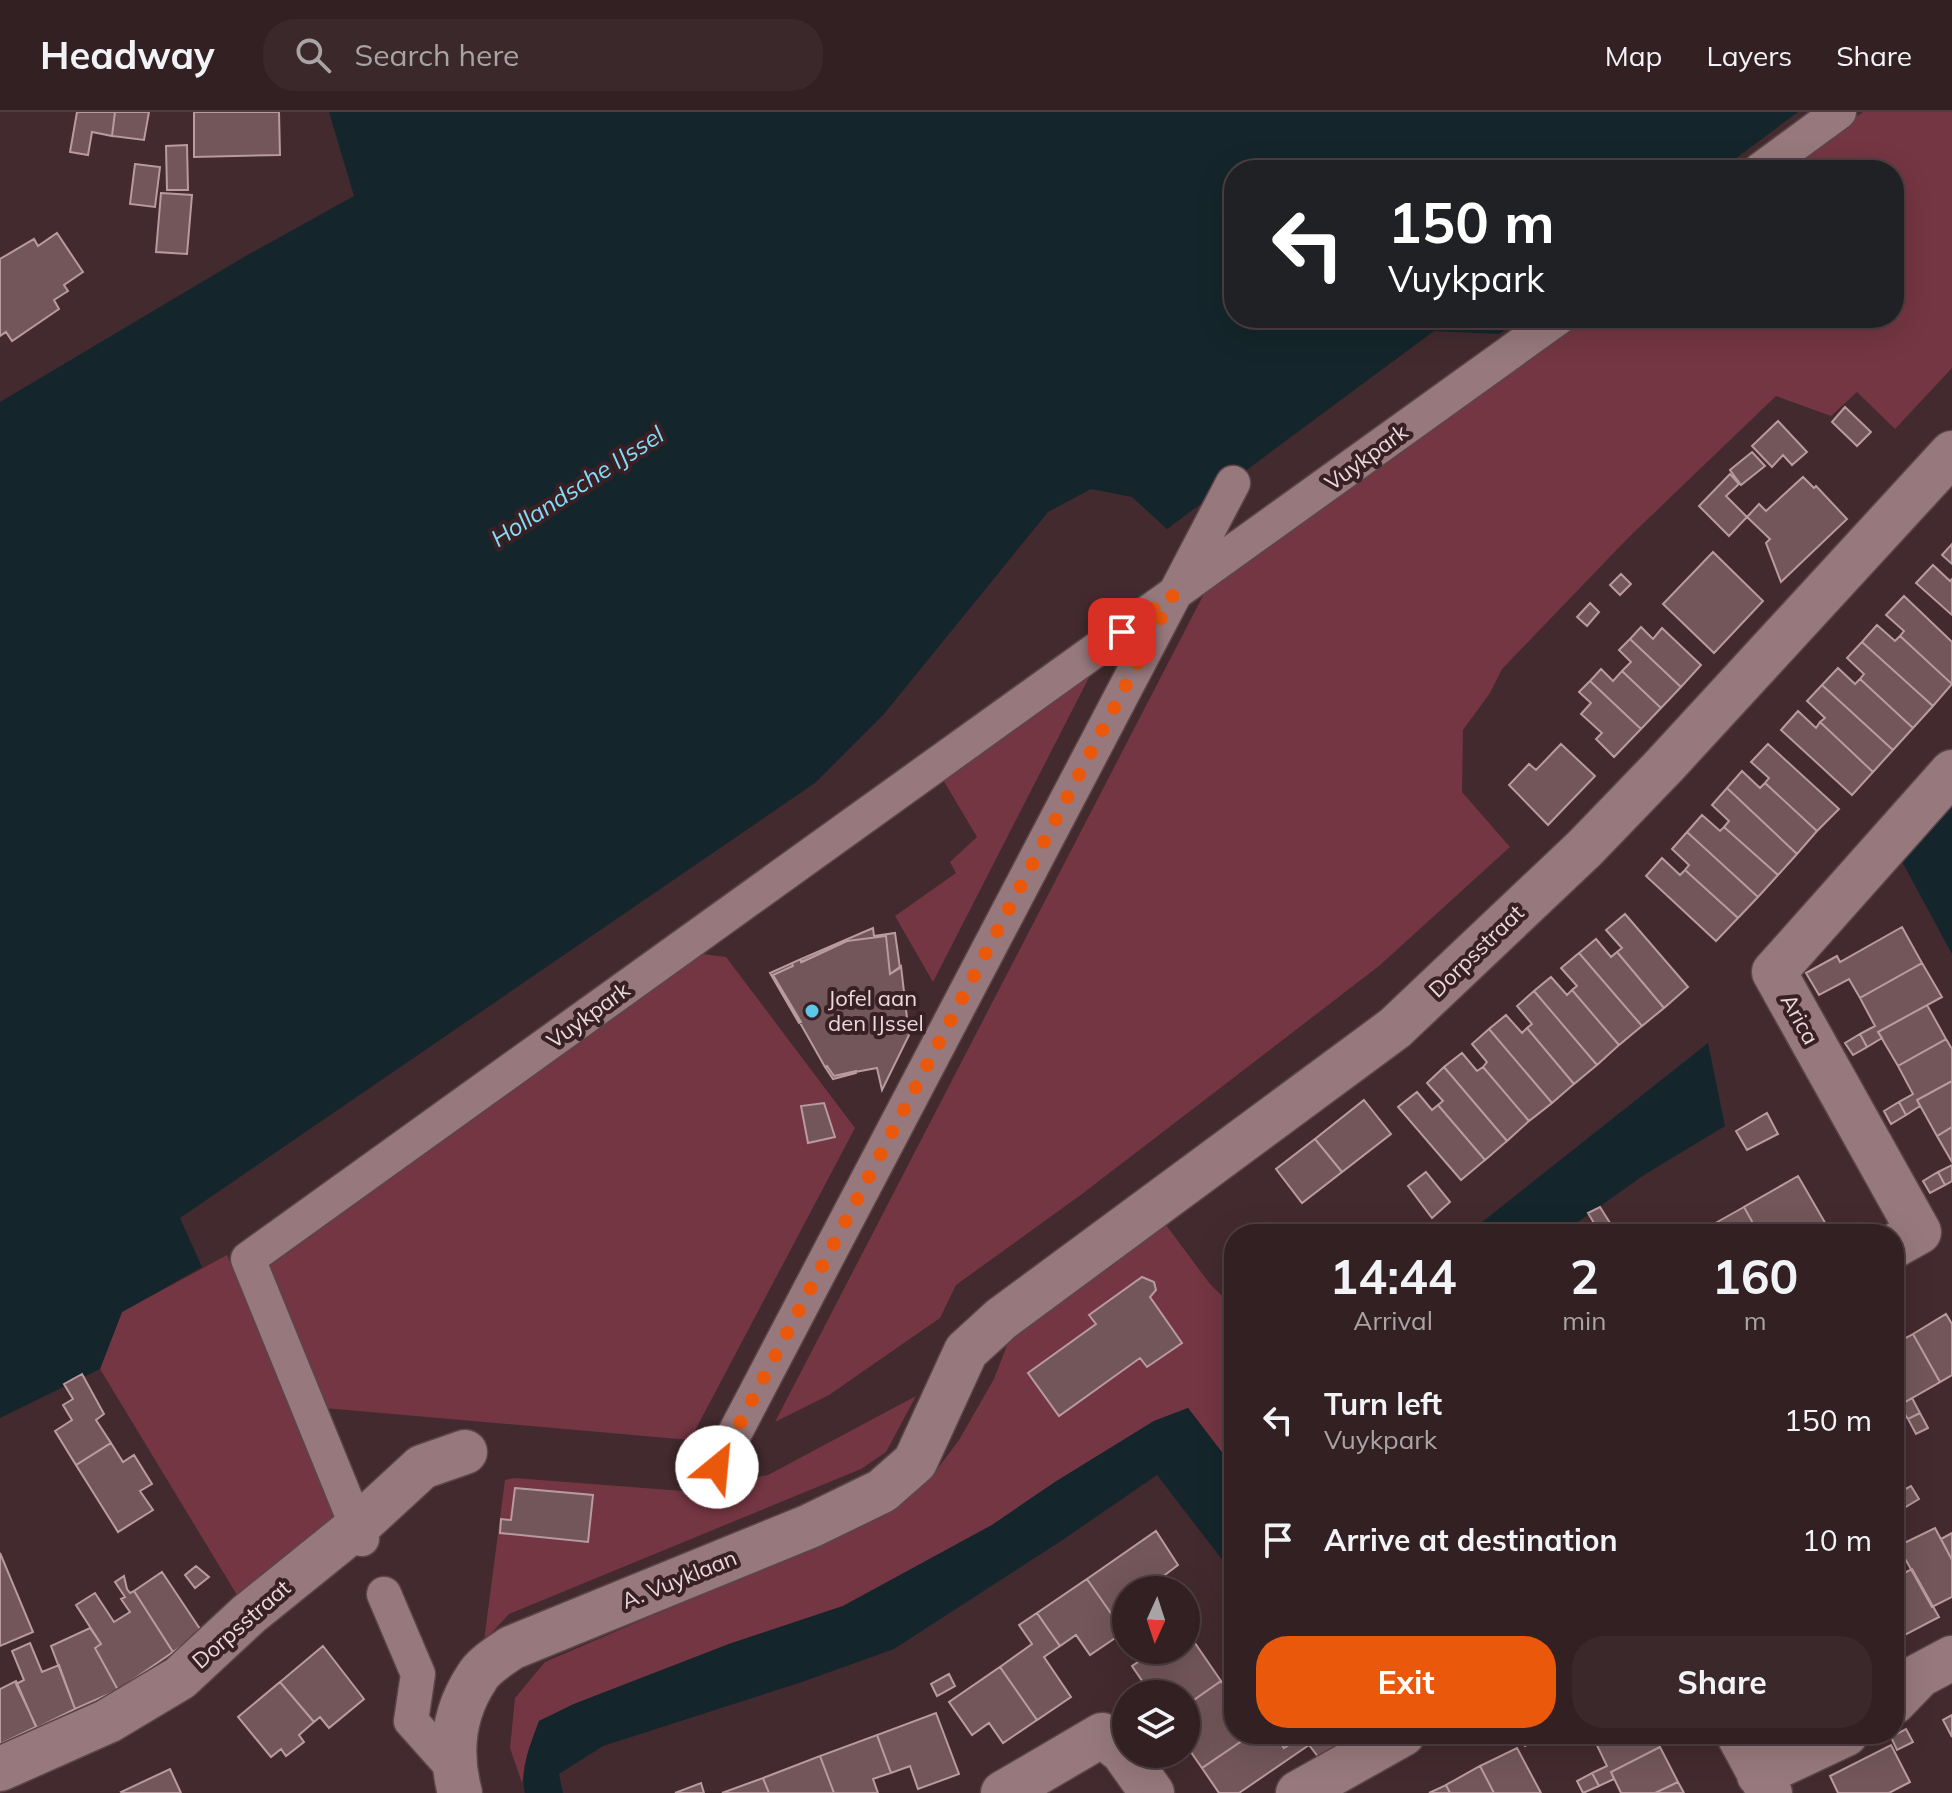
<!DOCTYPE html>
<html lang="en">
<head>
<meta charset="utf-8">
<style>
	:root { --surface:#322022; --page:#3a282a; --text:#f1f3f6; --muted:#a8a3a5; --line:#4d3e40; --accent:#ea580c }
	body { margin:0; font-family:Mulish,sans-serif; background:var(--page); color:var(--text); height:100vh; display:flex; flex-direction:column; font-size:30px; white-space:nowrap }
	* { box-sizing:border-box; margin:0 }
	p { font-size:26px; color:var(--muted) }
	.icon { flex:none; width:44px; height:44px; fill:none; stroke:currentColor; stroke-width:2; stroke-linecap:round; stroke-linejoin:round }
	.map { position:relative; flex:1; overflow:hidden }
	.side { position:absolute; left:1224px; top:1112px; width:680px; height:520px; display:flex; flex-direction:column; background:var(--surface); border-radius:32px; box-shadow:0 8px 32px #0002,0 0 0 2px var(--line) }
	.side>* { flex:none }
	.guide { position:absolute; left:1224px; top:48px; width:680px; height:168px; border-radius:32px; box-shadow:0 8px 32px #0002,0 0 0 2px var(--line); background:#202124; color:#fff; overflow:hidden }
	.needle { width:52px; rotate:183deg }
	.tools { position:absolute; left:1112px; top:1464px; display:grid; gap:16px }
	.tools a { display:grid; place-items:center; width:88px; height:88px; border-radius:50%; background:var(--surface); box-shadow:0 8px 32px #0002,0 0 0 2px var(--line); font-size:40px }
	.pin { position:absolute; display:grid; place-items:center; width:68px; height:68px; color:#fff; margin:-34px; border-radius:16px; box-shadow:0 4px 12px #0006 }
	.me { position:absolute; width:88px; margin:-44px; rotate:28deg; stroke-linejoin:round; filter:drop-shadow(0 0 6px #0008) }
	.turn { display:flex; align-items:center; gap:28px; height:168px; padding:0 32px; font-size:36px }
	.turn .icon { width:104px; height:104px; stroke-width:2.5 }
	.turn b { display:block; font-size:56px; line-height:68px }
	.eta { display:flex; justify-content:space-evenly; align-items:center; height:136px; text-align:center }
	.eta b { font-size:48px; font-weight:700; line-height:56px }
	.primary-button { display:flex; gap:16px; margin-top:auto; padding:16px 32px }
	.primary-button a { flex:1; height:92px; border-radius:32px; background:var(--accent); color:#fff; font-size:32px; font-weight:700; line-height:92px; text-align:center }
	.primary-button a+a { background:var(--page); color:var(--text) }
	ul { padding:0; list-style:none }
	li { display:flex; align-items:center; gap:24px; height:120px; padding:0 32px }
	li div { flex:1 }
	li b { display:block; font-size:30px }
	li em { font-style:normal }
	header { display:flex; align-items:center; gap:48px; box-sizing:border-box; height:112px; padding:0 40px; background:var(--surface); border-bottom:2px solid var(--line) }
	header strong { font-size:38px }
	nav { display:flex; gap:44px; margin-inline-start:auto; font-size:28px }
	.search { width:560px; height:72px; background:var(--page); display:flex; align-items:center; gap:20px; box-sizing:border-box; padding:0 28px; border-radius:32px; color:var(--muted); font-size:30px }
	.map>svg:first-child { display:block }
	.green { fill:#743642 }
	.water { fill:#14262b }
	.building { fill:#72565a; stroke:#b99a9e; stroke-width:2 }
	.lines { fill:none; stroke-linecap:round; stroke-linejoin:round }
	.pedestrian-casing { stroke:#5a4649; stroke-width:37 }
	.minor-casing { stroke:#5a4649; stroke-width:47 }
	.pedestrian { stroke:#97797d; stroke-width:34 }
	.minor { stroke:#97797d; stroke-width:44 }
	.route { stroke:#ea580c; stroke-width:14; stroke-dasharray:0 25.2 }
	.poi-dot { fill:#5cc7e7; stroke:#382024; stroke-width:3 }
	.labels { text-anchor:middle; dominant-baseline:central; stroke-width:8; stroke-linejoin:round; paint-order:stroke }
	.street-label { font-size:22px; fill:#ead9db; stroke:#382024 }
	.poi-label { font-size:22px; fill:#ead9db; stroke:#382024; text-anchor:start }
	.water-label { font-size:24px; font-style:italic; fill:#83ddfa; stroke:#382024 }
</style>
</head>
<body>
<header>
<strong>Headway</strong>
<div class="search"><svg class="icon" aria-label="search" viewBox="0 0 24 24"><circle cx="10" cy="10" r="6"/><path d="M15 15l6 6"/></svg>Search here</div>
<nav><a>Map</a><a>Layers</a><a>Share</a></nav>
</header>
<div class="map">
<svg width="1952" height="1681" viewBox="0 0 1952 1681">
	<rect width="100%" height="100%" fill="#432a2e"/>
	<path class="green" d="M 1863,0 L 1952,0 L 1952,256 L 1895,317 L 1857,280 L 1831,304 L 1776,284 L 1628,426 L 1502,557 L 1490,581 L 1463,618 L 1462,680 L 1510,735 L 1379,854 L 1082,1082 L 956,1173 L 940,1206 L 829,1283 L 775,1310 L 1208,474 L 1578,206 L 1894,206 L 1894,58 L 1783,58 Z
		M 1100,544 L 933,870 L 895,804 L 956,761 L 950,750 L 977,725 L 942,666 Z
		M 702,842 L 726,845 L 855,1016 L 690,1328 L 324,1296 L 264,1158 Z
		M 1166,1113 L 1210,1172 L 1234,1196 L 1234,1356 L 1188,1296 L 1154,1309 L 1055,1370 L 992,1413 L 843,1494 L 729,1532 L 574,1592 L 539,1609 L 528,1640 L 522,1671 L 510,1636 L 515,1586 L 545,1550 L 795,1442 L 897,1393 L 932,1364 L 959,1328 L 994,1267 L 1012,1220 Z
		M 227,1143 L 342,1407 L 240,1488 L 100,1257 L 122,1200 Z
		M 916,1284 L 886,1340 L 861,1357 L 509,1502 L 484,1529 L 505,1368 L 514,1366 L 683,1379 L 768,1363 Z"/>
	<path class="water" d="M 329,0 L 1798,0 L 1720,58 L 1234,58 L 1234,206 L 1521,206 L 1499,222 L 1434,219 L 1167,417 L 1132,385 L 1091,377 L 1048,400 L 884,602 L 815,671 L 180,1106 L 202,1155 L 122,1200 L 100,1257 L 0,1306 L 0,290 L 244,145 L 354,84 Z
		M 1952,683 L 1952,842 L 1899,744 Z
		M 1708,931 L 1725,1014 L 1644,1063 L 1561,1122 L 1467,1122 Z
		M 1188,1296 L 1234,1356 L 1234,1463 L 1157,1363 L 1061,1429 L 894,1537 L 802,1570 L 603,1634 L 559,1662 L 563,1681 L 525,1681 C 519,1658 531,1631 539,1609 L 574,1592 L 729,1532 L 843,1494 L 992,1413 L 1055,1370 L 1154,1309 Z"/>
	<path class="building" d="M 77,0 L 115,0 L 112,24 L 92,20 L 88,43 L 70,40 Z
		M 115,0 L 149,0 L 144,28 L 112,24 Z
		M 194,0 L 279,0 L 280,43 L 194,45 Z
		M 187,33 L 188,78 L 167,78 L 166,34 Z
		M 135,52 L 160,55 L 155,95 L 130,92 Z
		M 161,81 L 192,83 L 187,142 L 156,140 Z
		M 57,121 L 83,160 L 64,173 L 68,179 L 54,188 L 59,197 L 12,229 L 6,220 L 0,224 L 0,147 L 34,127 L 38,134 Z
		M 1845,295 L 1871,320 L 1857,334 L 1832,310 Z
		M 1778,309 L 1807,340 L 1792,353 L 1783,343 L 1772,355 L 1752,334 Z
		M 1752,340 L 1765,354 L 1741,373 L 1730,358 Z
		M 1730,362 L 1739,372 L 1726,384 L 1747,405 L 1729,424 L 1699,394 Z
		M 1803,365 L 1814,376 L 1816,374 L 1847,407 L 1781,470 L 1766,431 L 1770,427 L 1747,405 L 1759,392 L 1766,399 Z
		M 1952,432 L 1952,452 L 1942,443 Z
		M 1713,440 L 1763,489 L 1714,541 L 1663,492 Z
		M 1933,453 L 1950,469 L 1952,467 L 1952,503 L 1916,471 Z
		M 1621,462 L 1631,472 L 1620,483 L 1610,473 Z
		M 1904,484 L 1952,530 L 1952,572 L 1900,524 L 1904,519 L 1886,503 Z
		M 1590,491 L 1599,500 L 1587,514 L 1577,505 Z
		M 1877,513 L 1895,529 L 1900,524 L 1952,572 L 1933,594 L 1862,530 Z
		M 1641,515 L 1653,527 L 1662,516 L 1701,553 L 1681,575 L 1630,527 Z
		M 1630,527 L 1681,575 L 1661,596 L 1622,559 L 1631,550 L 1619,538 Z
		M 1862,530 L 1933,594 L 1913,616 L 1860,567 L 1864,562 L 1847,546 Z
		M 1838,556 L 1855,572 L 1860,567 L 1913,616 L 1893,638 L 1822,573 Z
		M 1601,557 L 1613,569 L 1622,559 L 1661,596 L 1641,617 L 1590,569 Z
		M 1590,569 L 1641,617 L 1614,645 L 1596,627 L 1602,621 L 1581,602 L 1591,591 L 1579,580 Z
		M 1822,573 L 1893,638 L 1873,660 L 1820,610 L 1825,606 L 1807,589 Z
		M 1798,599 L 1816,616 L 1820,610 L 1873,660 L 1852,683 L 1781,618 Z
		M 1561,632 L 1595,664 L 1548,713 L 1509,673 L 1529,652 L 1536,658 Z
		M 1768,632 L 1839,697 L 1817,719 L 1765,671 L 1769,666 L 1751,650 Z
		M 1742,659 L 1760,676 L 1765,671 L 1817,719 L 1797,742 L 1727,676 Z
		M 1727,676 L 1797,742 L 1778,763 L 1724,715 L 1729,709 L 1712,693 Z
		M 1702,703 L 1720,719 L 1724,715 L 1778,763 L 1758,785 L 1687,720 Z
		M 1687,720 L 1758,785 L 1738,806 L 1685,758 L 1689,753 L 1672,737 Z
		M 1662,746 L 1680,763 L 1685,758 L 1738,806 L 1716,829 L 1646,764 Z
		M 1625,802 L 1688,875 L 1664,896 L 1617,840 L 1622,836 L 1606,818 Z
		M 1902,815 L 1922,851 L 1860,886 L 1849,867 L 1819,883 L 1806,861 L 1837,844 L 1840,850 Z
		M 873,816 L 874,824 L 895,821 L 900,856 L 890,862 L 886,824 L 847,829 L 802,850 L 801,847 Z
		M 886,824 L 890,862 L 901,854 L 909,923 L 882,978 L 877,956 L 834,964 L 827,954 L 825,955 L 773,863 L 793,854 L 792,851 L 801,847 L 801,850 L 847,829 Z
		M 1596,827 L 1611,845 L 1617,840 L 1664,896 L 1642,914 L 1579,841 Z
		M 1579,841 L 1642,914 L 1619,933 L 1572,878 L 1577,874 L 1561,856 Z
		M 792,851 L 793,854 L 773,863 L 801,910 L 799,911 L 770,861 Z
		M 1922,851 L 1942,885 L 1878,920 L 1882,926 L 1867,935 L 1860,922 L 1875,914 L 1860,886 Z
		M 1551,865 L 1567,883 L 1572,878 L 1619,933 L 1597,953 L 1534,879 Z
		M 1534,879 L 1597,953 L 1574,972 L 1527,916 L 1532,912 L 1517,894 Z
		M 1927,893 L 1946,927 L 1898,954 L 1878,920 Z
		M 1506,903 L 1522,921 L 1527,916 L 1574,972 L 1552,991 L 1489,917 Z
		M 1489,917 L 1552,991 L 1529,1009 L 1483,955 L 1487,950 L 1472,932 Z
		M 1860,922 L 1867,935 L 1853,943 L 1845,931 Z
		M 1946,927 L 1952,937 L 1952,969 L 1917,988 L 1920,994 L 1906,1003 L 1899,990 L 1913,982 L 1898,954 Z
		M 1462,941 L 1477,959 L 1483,955 L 1529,1009 L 1507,1029 L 1444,955 Z
		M 827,954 L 834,964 L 856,959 L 856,961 L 833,967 L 825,955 Z
		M 1444,955 L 1507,1029 L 1485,1048 L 1438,993 L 1443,989 L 1427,971 Z
		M 1952,969 L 1952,1015 L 1937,1024 L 1917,988 Z
		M 1417,980 L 1432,998 L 1438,993 L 1485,1048 L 1461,1068 L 1398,995 Z
		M 1364,988 L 1391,1022 L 1342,1060 L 1315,1027 Z
		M 1899,990 L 1906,1003 L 1891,1012 L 1884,999 Z
		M 824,991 L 835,1025 L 808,1031 L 801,994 Z
		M 1767,1001 L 1778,1022 L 1747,1038 L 1736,1019 Z
		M 1952,1015 L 1952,1050 L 1937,1024 Z
		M 1315,1027 L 1342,1060 L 1302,1091 L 1276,1057 Z
		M 1952,1053 L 1952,1069 L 1945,1073 L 1938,1060 Z
		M 1426,1060 L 1450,1090 L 1432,1106 L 1408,1074 Z
		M 1938,1060 L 1945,1073 L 1930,1081 L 1923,1069 Z
		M 1798,1064 L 1831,1121 L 1759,1122 L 1744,1095 Z
		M 1600,1095 L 1610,1111 L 1598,1118 L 1588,1101 Z
		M 1744,1095 L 1759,1122 L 1696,1122 Z
		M 1142,1165 L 1154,1170 L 1156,1178 L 1150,1185 L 1182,1231 L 1147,1255 L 1140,1246 L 1059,1304 L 1028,1261 L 1096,1212 L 1089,1203 Z
		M 1946,1202 L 1952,1212 L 1952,1263 L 1940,1270 L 1913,1222 Z
		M 1913,1222 L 1940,1270 L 1905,1290 L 1894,1269 L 1894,1232 Z
		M 82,1262 L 104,1302 L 96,1308 L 111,1331 L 76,1353 L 55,1319 L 72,1308 L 63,1293 L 73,1287 L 64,1272 Z
		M 1894,1269 L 1905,1290 L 1912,1286 L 1920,1301 L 1908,1307 L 1899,1293 L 1894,1296 Z
		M 1920,1301 L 1928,1316 L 1916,1322 L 1908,1307 Z
		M 111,1331 L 123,1350 L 134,1343 L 152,1372 L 140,1379 L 153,1398 L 118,1420 L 76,1353 Z
		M 1894,1358 L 1901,1369 L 1894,1373 Z
		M 1911,1374 L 1919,1387 L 1894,1402 L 1894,1383 Z
		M 515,1376 L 593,1383 L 588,1430 L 500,1421 L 501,1407 L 511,1408 Z
		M 1935,1416 L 1952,1448 L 1952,1485 L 1932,1495 L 1898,1434 Z
		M 1156,1419 L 1178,1453 L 1145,1478 L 1126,1478 L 1124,1520 L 1087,1467 Z
		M 1952,1421 L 1952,1448 L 1941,1427 Z
		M 0,1441 L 33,1520 L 0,1534 Z
		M 196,1454 L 209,1465 L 195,1476 L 185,1463 Z
		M 1912,1457 L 1939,1505 L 1901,1525 L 1894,1511 L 1894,1466 Z
		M 162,1460 L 202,1520 L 173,1540 L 134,1479 Z
		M 124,1464 L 127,1477 L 130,1481 L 134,1479 L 173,1540 L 118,1578 L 95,1536 L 101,1532 L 76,1493 L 95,1481 L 114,1510 L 130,1500 L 121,1487 L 125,1485 L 115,1470 Z
		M 1087,1467 L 1124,1520 L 1090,1543 L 1076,1523 L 1060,1534 L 1037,1501 Z
		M 1037,1501 L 1060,1534 L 1044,1545 L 1071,1585 L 1037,1608 L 1000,1555 L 1032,1532 L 1019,1513 Z
		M 90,1516 L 101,1532 L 95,1536 L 118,1578 L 75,1597 L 51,1534 Z
		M 1186,1518 L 1221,1569 L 1188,1592 L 1186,1582 L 1181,1582 L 1177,1576 L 1168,1582 L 1151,1582 L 1132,1554 L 1156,1538 L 1186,1538 Z
		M 30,1531 L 42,1560 L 59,1553 L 75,1597 L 37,1616 L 16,1572 L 24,1568 L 12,1539 Z
		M 323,1534 L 364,1587 L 329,1616 L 320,1605 L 314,1610 L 280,1570 Z
		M 1000,1555 L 1037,1608 L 1003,1631 L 989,1611 L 972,1623 L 949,1590 Z
		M 949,1562 L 955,1574 L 937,1584 L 931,1572 Z
		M 16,1569 L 36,1615 L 0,1632 L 0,1577 Z
		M 1221,1569 L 1234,1588 L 1234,1622 L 1252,1622 L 1202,1656 L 1186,1633 L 1186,1617 L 1199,1609 L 1188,1592 Z
		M 280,1570 L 314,1610 L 299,1623 L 304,1630 L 286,1644 L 281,1637 L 271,1645 L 238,1605 Z
		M 936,1601 L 959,1662 L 918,1677 L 910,1654 L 891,1661 L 877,1623 Z
		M 1952,1603 L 1952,1625 L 1943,1608 Z
		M 1906,1617 L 1913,1630 L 1897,1638 L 1891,1625 Z
		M 1252,1622 L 1275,1622 L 1284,1636 L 1305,1622 L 1353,1623 L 1319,1646 L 1309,1633 L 1239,1681 L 1219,1681 L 1202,1656 Z
		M 1519,1622 L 1535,1622 L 1538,1627 L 1525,1634 Z
		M 1595,1622 L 1653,1622 L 1660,1635 L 1611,1660 L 1614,1667 L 1599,1674 L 1592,1661 L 1607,1654 L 1592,1623 Z
		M 877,1623 L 891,1661 L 873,1667 L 878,1681 L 834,1681 L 820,1644 Z
		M 1891,1633 L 1910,1670 L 1889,1681 L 1838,1681 L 1830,1664 Z
		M 1660,1635 L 1678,1670 L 1655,1681 L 1621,1681 L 1611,1660 Z
		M 1517,1636 L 1541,1681 L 1494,1681 L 1480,1654 Z
		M 820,1644 L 834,1681 L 769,1681 L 763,1666 Z
		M 1480,1654 L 1494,1681 L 1450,1681 L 1446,1673 Z
		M 170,1657 L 181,1681 L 122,1681 L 121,1680 Z
		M 1592,1661 L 1599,1674 L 1583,1681 L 1577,1669 Z
		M 763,1666 L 769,1681 L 722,1681 Z
		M 1678,1670 L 1684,1681 L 1655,1681 Z
		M 701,1671 L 704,1681 L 675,1681 Z
		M 1446,1673 L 1450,1681 L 1429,1681 Z"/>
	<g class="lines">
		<g class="pedestrian-casing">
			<path id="pedestrian" d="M 1760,58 L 1839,0
				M 717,1355 L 1233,371
				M 362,1427 L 248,1147 L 1558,206
				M 384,1482 L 418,1562 L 411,1609 L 453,1656"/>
		</g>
		<g class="minor-casing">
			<path id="minor" d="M 1894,1134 L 1919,1120 L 1774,860 L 1952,660
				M 1894,1590 L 1920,1563 L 1952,1546
				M 1738,1622 L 1770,1681
				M 0,1657 L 108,1609 L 180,1566 L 249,1502 L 358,1414 L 422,1355 L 465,1340
				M 1759,1663 L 1846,1622
				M 460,1681 C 449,1640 453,1601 477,1565 C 484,1553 500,1544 511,1536 L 810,1414 L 882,1379 L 915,1350 L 966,1239 L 1001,1207 L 1395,916 L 1585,736 L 1665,653 L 1952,341
				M 1003,1681 L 1102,1623 L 1123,1640 L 1152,1681
				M 1298,1681 L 1403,1622"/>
		</g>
		<use href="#pedestrian" class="pedestrian"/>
		<use href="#minor" class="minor"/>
	</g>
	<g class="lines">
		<path class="route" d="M 717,1355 L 1173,483 L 1122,520"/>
	</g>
	<circle class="poi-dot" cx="812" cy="899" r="8"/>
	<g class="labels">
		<g class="street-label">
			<text transform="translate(1366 345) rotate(-36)">Vuykpark</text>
			<text transform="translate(1476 839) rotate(-44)">Dorpsstraat</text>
			<text transform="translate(588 903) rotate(-36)">Vuykpark</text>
			<text transform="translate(1800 907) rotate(61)">Arica</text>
			<text transform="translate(679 1467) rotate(-22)">A. Vuyklaan</text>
			<text transform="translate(241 1512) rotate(-41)">Dorpsstraat</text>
		</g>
		<g class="poi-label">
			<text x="828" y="886">Jofel aan<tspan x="828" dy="25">den IJssel</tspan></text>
		</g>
		<g class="water-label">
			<text transform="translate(577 374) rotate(-33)">Hollandsche IJssel</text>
		</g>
	</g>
</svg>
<div class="tools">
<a><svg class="needle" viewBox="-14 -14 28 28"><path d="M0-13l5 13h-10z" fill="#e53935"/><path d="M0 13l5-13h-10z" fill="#a8a3a5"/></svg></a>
<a><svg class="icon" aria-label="layers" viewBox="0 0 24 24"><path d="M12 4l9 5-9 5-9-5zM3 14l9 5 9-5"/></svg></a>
</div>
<div class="pin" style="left:1122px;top:520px;background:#d93025"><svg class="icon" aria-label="arrive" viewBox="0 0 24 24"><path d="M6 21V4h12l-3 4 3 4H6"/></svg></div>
<svg class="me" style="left:717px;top:1355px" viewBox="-20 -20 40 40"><circle r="19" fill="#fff"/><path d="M0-13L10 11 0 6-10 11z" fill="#ea580c"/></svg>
<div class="guide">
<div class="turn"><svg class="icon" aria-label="left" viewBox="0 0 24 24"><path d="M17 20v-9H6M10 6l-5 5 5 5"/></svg><div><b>150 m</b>Vuykpark</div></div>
</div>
<section class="side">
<div class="eta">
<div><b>14:44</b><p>Arrival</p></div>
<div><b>2</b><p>min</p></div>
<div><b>160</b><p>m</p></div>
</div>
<ul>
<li><svg class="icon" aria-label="left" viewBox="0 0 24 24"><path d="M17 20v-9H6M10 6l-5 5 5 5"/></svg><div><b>Turn left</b><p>Vuykpark</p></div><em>150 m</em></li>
<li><svg class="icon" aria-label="arrive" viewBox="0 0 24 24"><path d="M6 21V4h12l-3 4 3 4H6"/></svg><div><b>Arrive at destination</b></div><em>10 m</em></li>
</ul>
<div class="primary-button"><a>Exit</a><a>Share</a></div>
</section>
</div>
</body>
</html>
